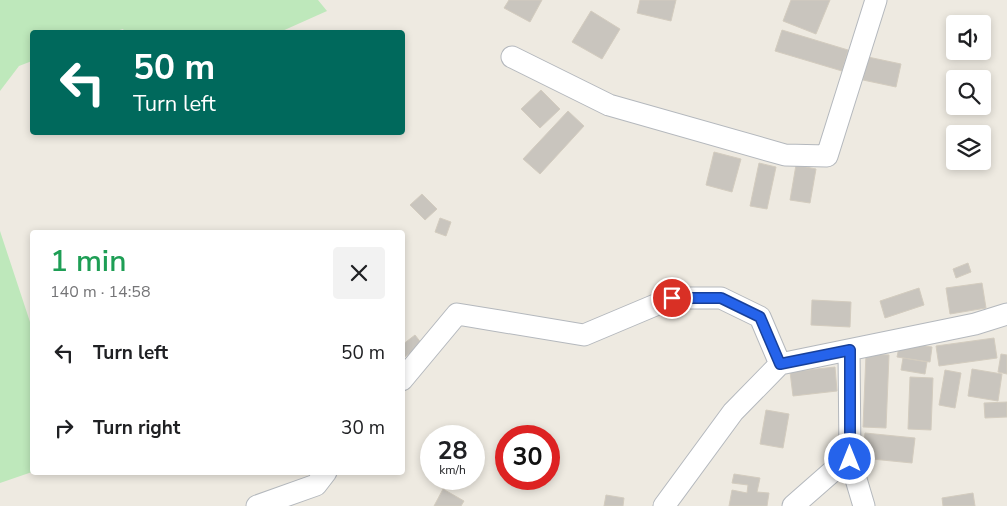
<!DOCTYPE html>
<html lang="en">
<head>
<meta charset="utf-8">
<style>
	:root { --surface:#fff; --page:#f2f2f2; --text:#202124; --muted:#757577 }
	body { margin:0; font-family:"Nunito Sans",sans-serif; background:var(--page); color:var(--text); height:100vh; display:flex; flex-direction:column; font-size:19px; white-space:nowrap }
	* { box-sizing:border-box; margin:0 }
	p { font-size:16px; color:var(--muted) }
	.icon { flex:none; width:28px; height:28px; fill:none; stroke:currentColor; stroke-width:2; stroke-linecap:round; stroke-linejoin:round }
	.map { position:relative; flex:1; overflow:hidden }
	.side { position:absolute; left:30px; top:230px; width:375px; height:245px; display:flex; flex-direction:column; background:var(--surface); border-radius:5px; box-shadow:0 2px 8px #0003 }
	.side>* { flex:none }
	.hud { position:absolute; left:30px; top:30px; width:375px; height:105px; border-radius:5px; box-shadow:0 2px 8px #0003; background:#00695c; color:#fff; overflow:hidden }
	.tools { position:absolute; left:946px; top:15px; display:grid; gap:10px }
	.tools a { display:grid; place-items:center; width:45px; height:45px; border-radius:5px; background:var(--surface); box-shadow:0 2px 8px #0003; font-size:25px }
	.speed { position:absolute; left:420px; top:425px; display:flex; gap:10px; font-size:25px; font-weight:700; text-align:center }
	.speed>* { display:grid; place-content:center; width:65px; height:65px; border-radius:50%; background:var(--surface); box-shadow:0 2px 8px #0003; line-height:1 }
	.speed small { font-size:12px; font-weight:400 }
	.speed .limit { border:8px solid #d22; background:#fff; color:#111 }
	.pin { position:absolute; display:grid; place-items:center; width:42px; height:42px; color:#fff; margin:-21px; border:2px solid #fff; border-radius:50%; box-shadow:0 1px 5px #0007 }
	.me { position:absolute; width:55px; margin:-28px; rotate:0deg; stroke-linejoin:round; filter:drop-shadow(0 0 4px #0008) }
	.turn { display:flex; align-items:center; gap:18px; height:105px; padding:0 20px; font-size:22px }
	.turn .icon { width:65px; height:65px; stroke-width:2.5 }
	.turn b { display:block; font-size:35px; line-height:42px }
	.round { display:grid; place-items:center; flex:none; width:52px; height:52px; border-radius:5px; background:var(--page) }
	.headline { display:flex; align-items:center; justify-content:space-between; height:85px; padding:0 20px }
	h1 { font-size:30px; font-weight:600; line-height:38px; color:#1e9e55 }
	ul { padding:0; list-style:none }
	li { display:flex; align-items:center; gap:15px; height:75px; padding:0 20px }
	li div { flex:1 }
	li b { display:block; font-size:19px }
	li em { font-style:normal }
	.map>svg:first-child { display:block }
	.green { fill:#bee8bb }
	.building { fill:#c9c5be; stroke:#d3ccbf }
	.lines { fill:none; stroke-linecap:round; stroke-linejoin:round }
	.minor-casing { stroke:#b4b8bd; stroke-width:23 }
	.minor { stroke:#fff; stroke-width:21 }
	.route-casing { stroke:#184099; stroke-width:12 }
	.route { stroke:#2563eb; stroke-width:9 }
</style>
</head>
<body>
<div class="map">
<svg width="1007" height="506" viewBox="0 0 1007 506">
	<rect width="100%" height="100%" fill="#eeeae1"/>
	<path class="green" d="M 0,0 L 318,0 L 327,11 L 280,32 L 125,32 L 123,29 L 113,32 L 32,32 L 32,61 L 19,66 L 0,91 Z
		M 0,231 L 32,328 L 32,472 L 0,483 Z"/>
	<path class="building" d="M 509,0 L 542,0 L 530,22 L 504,8 Z
		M 640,0 L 676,0 L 671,21 L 637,13 Z
		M 791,0 L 830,0 L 816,34 L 783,21 Z
		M 591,11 L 620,29 L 602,59 L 572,42 Z
		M 782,30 L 848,50 L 842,71 L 775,51 Z
		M 868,57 L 901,64 L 896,87 L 863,80 Z
		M 541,90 L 560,109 L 540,128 L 521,109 Z
		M 568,111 L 584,126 L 540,174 L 523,159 Z
		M 714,152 L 741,159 L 732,192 L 706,185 Z
		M 759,163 L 776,167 L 767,209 L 750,206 Z
		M 796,165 L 816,169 L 810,203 L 790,200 Z
		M 422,194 L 437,209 L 425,220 L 410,205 Z
		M 440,218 L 451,222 L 446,236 L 435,232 Z
		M 968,263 L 971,272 L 956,278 L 953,269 Z
		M 982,283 L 986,308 L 950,314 L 946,288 Z
		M 919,288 L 924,305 L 885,318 L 880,301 Z
		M 812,300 L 851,302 L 850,327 L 811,325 Z
		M 415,335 L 422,344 L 402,359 L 402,345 Z
		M 994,338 L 997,358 L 939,366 L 936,346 Z
		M 900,342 L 932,347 L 930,362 L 897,357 Z
		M 866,354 L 889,355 L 886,428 L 863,427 Z
		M 1001,354 L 1007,355 L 1007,374 L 998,372 Z
		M 903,358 L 927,362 L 925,374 L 901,370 Z
		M 835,367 L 837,391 L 793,396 L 790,372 Z
		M 972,369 L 1002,374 L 998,401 L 968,396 Z
		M 945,370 L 961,373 L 955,408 L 939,405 Z
		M 910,377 L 933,378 L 931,430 L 908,429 Z
		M 1007,402 L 1007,417 L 985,418 L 984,403 Z
		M 766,410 L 789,414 L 783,448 L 760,444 Z
		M 865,433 L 915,438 L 912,463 L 862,458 Z
		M 734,474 L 760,478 L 757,492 L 769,493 L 767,506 L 729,506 L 732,490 L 747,493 L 748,485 L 732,483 Z
		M 443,489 L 464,501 L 461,506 L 434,506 Z
		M 973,493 L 975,506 L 943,506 L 942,498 Z
		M 606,495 L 624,498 L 623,506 L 604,506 Z"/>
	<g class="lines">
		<g class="minor-casing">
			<path id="minor" d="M 512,57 L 609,105 L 785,155 L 827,156 L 876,0
				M 849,350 L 850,459 L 864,506
				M 402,380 L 457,314 L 584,335 L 672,298 L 721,298 L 760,317 L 780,364
				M 257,506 L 316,485 L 326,472
				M 664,506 L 733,412 L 780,364 L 975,324 L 1007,314
				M 793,506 L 834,470 L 850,459"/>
		</g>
		<use href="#minor" class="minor"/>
	</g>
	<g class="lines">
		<g class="route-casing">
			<path id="route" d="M 672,298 L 721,298 L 760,317 L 780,364 L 850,350 L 850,459"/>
		</g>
		<use href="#route" class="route"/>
	</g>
</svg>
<div class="tools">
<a><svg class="icon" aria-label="sound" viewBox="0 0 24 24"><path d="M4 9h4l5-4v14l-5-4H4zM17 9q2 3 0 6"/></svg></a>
<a><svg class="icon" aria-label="search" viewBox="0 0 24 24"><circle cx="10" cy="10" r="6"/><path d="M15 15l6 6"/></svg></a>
<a><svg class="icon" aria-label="layers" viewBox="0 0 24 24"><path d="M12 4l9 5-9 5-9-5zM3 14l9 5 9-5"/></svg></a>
</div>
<div class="speed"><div>28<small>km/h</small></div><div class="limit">30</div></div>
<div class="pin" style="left:672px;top:298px;background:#d93025"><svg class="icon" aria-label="arrive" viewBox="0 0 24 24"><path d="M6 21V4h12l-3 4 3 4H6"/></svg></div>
<svg class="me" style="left:850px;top:459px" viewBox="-20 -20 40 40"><circle r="17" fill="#2563eb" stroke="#fff" stroke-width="3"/><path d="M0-11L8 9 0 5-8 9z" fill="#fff"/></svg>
<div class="hud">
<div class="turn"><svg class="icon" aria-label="left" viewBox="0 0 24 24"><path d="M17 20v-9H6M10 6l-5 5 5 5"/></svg><div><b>50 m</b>Turn left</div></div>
</div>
<section class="side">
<div class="headline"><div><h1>1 min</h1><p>140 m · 14:58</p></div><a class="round"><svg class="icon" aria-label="close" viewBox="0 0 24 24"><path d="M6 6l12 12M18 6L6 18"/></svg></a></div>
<ul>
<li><svg class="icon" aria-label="left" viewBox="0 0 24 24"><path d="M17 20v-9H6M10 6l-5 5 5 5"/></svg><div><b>Turn left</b></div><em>50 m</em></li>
<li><svg class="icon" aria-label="right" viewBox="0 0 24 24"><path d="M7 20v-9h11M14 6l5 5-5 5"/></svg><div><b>Turn right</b></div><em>30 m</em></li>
</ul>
</section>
</div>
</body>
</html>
